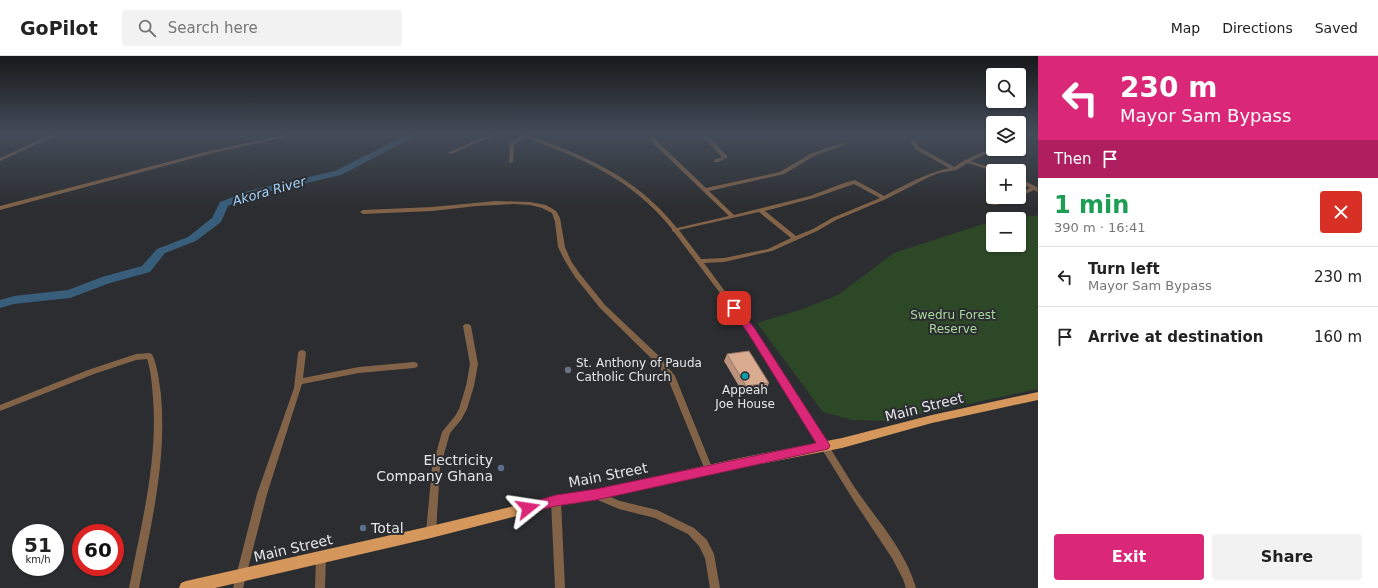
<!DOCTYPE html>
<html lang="en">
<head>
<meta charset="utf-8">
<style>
	:root { --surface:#fff; --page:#f2f2f2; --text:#222; --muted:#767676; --line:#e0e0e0; --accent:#db2777 }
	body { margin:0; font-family:"DejaVu Sans",sans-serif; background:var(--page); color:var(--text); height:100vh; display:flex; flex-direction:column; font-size:15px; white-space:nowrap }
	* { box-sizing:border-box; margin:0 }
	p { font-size:13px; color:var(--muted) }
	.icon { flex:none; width:22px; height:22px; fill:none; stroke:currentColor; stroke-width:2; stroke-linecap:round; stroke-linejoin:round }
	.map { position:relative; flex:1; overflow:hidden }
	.drawer { display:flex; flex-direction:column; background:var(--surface); width:340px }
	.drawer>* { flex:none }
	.hud { background:#db2777; color:#fff; overflow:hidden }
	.tools { position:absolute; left:986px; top:12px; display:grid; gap:8px }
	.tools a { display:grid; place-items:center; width:40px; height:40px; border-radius:4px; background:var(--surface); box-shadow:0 1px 3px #0004; font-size:20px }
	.speed { position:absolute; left:12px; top:468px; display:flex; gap:8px; font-size:20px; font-weight:700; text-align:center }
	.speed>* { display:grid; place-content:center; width:52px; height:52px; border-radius:50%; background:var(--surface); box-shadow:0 1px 3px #0004; line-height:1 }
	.speed small { font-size:10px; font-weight:400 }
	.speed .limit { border:6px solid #d22; background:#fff; color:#111 }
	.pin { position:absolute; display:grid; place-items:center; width:34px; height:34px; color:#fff; margin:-17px; border-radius:8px; box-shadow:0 2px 6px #0006 }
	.me { position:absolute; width:44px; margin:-22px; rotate:75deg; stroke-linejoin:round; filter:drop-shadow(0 0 3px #0008) }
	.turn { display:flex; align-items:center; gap:14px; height:84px; padding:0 16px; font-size:18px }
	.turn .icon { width:52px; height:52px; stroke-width:2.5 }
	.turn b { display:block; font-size:28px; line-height:34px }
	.then { display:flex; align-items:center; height:38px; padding:0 16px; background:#0003; gap:8px; font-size:15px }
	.round { display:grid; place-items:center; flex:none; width:42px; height:42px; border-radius:4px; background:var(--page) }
	.headline { display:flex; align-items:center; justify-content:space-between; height:68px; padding:0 16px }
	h1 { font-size:24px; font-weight:800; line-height:30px; color:#1e9e55 }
	.button { display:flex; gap:8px; margin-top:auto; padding:8px 16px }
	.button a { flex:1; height:46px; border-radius:4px; background:var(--accent); color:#fff; font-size:16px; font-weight:800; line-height:46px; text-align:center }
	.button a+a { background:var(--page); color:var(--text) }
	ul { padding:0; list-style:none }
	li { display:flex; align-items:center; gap:12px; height:60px; padding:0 16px; border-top:1px solid var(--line) }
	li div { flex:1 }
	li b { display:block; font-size:15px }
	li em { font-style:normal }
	header { display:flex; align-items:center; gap:24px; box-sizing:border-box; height:56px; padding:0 20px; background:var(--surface); border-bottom:1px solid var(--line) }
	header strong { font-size:19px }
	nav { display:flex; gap:22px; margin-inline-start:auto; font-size:14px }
	.search { width:280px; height:36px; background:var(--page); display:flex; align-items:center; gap:10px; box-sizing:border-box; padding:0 14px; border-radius:4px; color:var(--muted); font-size:15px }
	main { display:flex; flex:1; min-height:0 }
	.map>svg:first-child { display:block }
	.green { fill:#2d4827 }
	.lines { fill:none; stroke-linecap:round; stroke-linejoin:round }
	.river { fill:#385e7c; fill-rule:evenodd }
	.minor { fill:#826348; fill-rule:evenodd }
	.major { fill:#d6975d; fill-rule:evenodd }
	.wall { fill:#bb937c }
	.building { fill:#d9ab90; stroke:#987865 }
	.route { fill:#db2777; stroke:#8e194d }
	.worship-dot { fill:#6b7280; stroke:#2b2d30; stroke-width:1.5 }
	.culture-dot { fill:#0f9aa8; stroke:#2b2d30; stroke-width:1.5 }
	.service-dot { fill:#5c6f8a; stroke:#2b2d30; stroke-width:1.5 }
	.labels { text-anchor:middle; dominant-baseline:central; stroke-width:4; stroke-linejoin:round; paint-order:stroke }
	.park-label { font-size:12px; fill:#a8d89c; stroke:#2b2d30 }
	.poi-label { font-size:12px; fill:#e4e5e8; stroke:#2b2d30; text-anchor:start }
	.water-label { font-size:13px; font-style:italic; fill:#a1d1fa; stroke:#2b2d30 }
	.near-street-label { font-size:14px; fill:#e4e5e8; stroke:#2b2d30 }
	.near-poi-label { font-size:14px; fill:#e4e5e8; stroke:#2b2d30; text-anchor:end }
</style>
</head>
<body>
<header>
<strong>GoPilot</strong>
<div class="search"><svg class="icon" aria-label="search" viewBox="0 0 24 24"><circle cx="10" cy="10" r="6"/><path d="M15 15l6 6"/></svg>Search here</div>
<nav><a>Map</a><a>Directions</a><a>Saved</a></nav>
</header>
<main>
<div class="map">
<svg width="1038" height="532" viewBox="0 0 1038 532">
	<rect width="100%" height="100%" fill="#2b2d30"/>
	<path class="green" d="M 1038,159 L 1038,333 L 889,365 L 852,364 L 823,356 L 757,267 L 803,253 L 838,239 L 894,197 L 989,166 L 993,165 L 993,189 L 1019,189 L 1019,163 L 1012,163 Z"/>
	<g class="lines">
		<path class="river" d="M 410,77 L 421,77 L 341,119 L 254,139 L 228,150 L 221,166 L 196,185 L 165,197 L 150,216 L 110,227 L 70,242 L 14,248 L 0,252 L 0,244 L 14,240 L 68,234 L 102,221 L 142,210 L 157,193 L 188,181 L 212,162 L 220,146 L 248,135 L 335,115 Z"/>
		<path class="minor" d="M 55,77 L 61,77 L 0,105 L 0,102 Z
			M 292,77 L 301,77 L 209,98 L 0,154 L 0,150 L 206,96 Z
			M 494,77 L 500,77 L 451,98 L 447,97 Z
			M 514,77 L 521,77 C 585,100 633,118 677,172 L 729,160 L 655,89 L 648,77 L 652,77 L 659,87 L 706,132 L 780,116 L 812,97 L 843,87 L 847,88 L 816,99 L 784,118 L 709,135 L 734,159 L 810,140 L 844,127 L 855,124 L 884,140 C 905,129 926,117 949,112 L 915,93 L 911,86 L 911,85 L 915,85 L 919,91 L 954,111 L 965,104 L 992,92 L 996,93 L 971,105 L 1000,115 L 993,115 L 968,107 L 956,114 L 939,117 L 929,121 L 886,143 L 836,164 L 817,175 L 772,195 L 724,206 L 704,207 C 725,236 748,265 769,295 C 798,339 825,384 853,429 C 875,462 905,493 916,532 L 906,532 L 903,523 L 892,502 L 854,445 L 763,298 L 735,257 L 674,176 L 672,175 L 672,173 C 631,122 583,103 524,81 L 514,89 L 513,106 L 509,107 L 510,88 L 520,80 ZM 854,128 L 880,142 L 832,162 L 813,173 L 796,180 L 765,155 L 814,142 ZM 759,156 L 791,182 L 768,193 L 724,202 L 701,203 L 679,174 Z
			M 700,77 L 705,77 L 727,100 L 727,102 L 718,106 L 714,106 L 714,104 L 722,101 Z
			M 1032,77 L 1038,77 L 1019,85 L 1019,82 Z
			M 1019,122 L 1037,131 L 1038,136 L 1034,134 L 1019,141 L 1019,137 L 1030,132 L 1019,126 Z
			M 1008,141 L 1016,141 L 997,149 L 993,149 L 992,148 Z
			M 496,145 L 530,146 L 546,149 L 556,155 L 560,162 L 565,191 L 571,205 L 580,218 L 605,249 L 661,302 L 675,320 L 713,414 L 712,417 L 709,418 L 706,417 L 705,414 L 668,323 L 655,306 L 600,252 L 575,221 L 565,205 L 558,191 L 555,166 L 552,157 L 542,152 L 530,149 L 514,148 L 477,150 L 432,155 L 363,158 L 360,156 L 363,154 L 432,151 Z
			M 465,268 L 469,268 L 471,270 L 478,308 L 474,330 L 467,353 L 461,364 L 450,377 L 440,412 L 436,476 L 434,479 L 431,481 L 428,479 L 426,476 L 432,412 L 442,376 L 455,360 L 459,353 L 466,330 L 470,308 L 463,270 Z
			M 302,294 L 305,295 L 306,297 L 303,322 L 359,311 L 414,306 L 417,307 L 418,309 L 417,311 L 414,312 L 359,317 L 302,328 L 267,438 L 243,532 L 233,532 L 257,438 L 294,332 L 298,297 L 299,295 Z
			M 149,297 L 152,298 C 158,311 159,325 161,339 C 167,405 151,468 139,532 L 129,532 C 141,469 158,406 153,342 C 152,329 151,315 147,303 L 136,304 L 94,318 L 0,355 L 0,349 L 88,314 L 136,298 Z
			M 596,435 L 620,445 L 657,454 L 694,472 L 707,484 L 714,498 L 720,532 L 710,532 L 705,502 L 699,490 L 688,478 L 655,462 L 619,453 L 593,442 L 591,439 L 593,436 Z
			M 556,441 L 559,442 L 561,445 L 565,532 L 555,532 L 551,445 L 553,442 Z
			M 321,496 L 325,497 L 326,501 L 325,532 L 315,532 L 316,501 L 317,497 Z"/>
		<path class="major" d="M 1038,336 L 1038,344 L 932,367 L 842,392 L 740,412 L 596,444 L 556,450 L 431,482 L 215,532 L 179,532 L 181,527 L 186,525 L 431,470 L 556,440 L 596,434 L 740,402 L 842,382 L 932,359 Z"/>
	</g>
	<path class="wall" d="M 727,298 L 769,327 L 766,334 L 743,337 L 724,305 Z"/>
	<path class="building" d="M 749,295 L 769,327 L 746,330 L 727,298 Z"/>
	<linearGradient id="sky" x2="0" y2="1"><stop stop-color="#18191a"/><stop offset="0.51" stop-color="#444c59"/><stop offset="1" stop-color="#444c59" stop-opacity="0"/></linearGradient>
	<rect width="1038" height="152" fill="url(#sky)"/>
	<path class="route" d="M 734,249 L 737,250 L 755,273 L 828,386 L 830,390 L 828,393 L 596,444 L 556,450 L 528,457 L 524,456 L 522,452 L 524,448 L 556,439 L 596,433 L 816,387 L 748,277 L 730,252 Z"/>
	<circle class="worship-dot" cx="568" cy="314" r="4"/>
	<circle class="culture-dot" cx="745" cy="320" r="4"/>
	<g class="service-dot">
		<circle cx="501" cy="412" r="4"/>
		<circle cx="363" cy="472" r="4"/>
	</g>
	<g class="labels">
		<g class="park-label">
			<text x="953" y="259">Swedru Forest<tspan x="953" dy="14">Reserve</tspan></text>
		</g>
		<g class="poi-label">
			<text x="576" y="307">St. Anthony of Pauda<tspan x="576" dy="14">Catholic Church</tspan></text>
			<text x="745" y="334" text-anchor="middle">Appeah<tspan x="745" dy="14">Joe House</tspan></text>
		</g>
		<g class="water-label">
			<text transform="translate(269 135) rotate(-16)">Akora River</text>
		</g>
		<g class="near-street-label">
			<text transform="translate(924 351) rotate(-14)">Main Street</text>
			<text transform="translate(608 419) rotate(-11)">Main Street</text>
			<text transform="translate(293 492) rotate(-13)">Main Street</text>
		</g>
		<g class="near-poi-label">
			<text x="493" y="404">Electricity<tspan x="493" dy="16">Company Ghana</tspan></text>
			<text x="371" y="472" text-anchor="start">Total</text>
		</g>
	</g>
</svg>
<div class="tools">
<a><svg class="icon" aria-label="search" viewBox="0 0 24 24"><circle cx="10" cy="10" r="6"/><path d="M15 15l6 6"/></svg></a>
<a><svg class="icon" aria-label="layers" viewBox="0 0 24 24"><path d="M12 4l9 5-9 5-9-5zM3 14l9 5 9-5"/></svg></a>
<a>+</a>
<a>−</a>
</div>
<div class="speed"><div>51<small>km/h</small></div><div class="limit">60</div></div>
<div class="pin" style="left:734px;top:252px;background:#d93025"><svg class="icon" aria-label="arrive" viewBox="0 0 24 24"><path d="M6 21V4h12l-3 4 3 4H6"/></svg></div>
<svg class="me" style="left:528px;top:452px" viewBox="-20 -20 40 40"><path d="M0-17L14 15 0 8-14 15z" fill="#db2777" stroke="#fff" stroke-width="4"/></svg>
</div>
<section class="drawer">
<div class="hud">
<div class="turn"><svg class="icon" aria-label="left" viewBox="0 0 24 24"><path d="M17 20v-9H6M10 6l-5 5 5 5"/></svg><div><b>230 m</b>Mayor Sam Bypass</div></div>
<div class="then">Then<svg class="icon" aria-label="arrive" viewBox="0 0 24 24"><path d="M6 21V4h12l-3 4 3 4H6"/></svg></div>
</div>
<div class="headline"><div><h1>1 min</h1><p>390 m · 16:41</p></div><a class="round" style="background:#d93025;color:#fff"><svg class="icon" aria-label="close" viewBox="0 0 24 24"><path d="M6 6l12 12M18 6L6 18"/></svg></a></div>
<ul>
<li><svg class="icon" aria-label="left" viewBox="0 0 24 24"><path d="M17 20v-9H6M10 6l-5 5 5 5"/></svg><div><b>Turn left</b><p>Mayor Sam Bypass</p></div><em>230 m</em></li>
<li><svg class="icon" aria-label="arrive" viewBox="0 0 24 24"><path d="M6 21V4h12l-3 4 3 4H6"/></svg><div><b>Arrive at destination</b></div><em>160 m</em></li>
</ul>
<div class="button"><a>Exit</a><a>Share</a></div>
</section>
</main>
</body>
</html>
